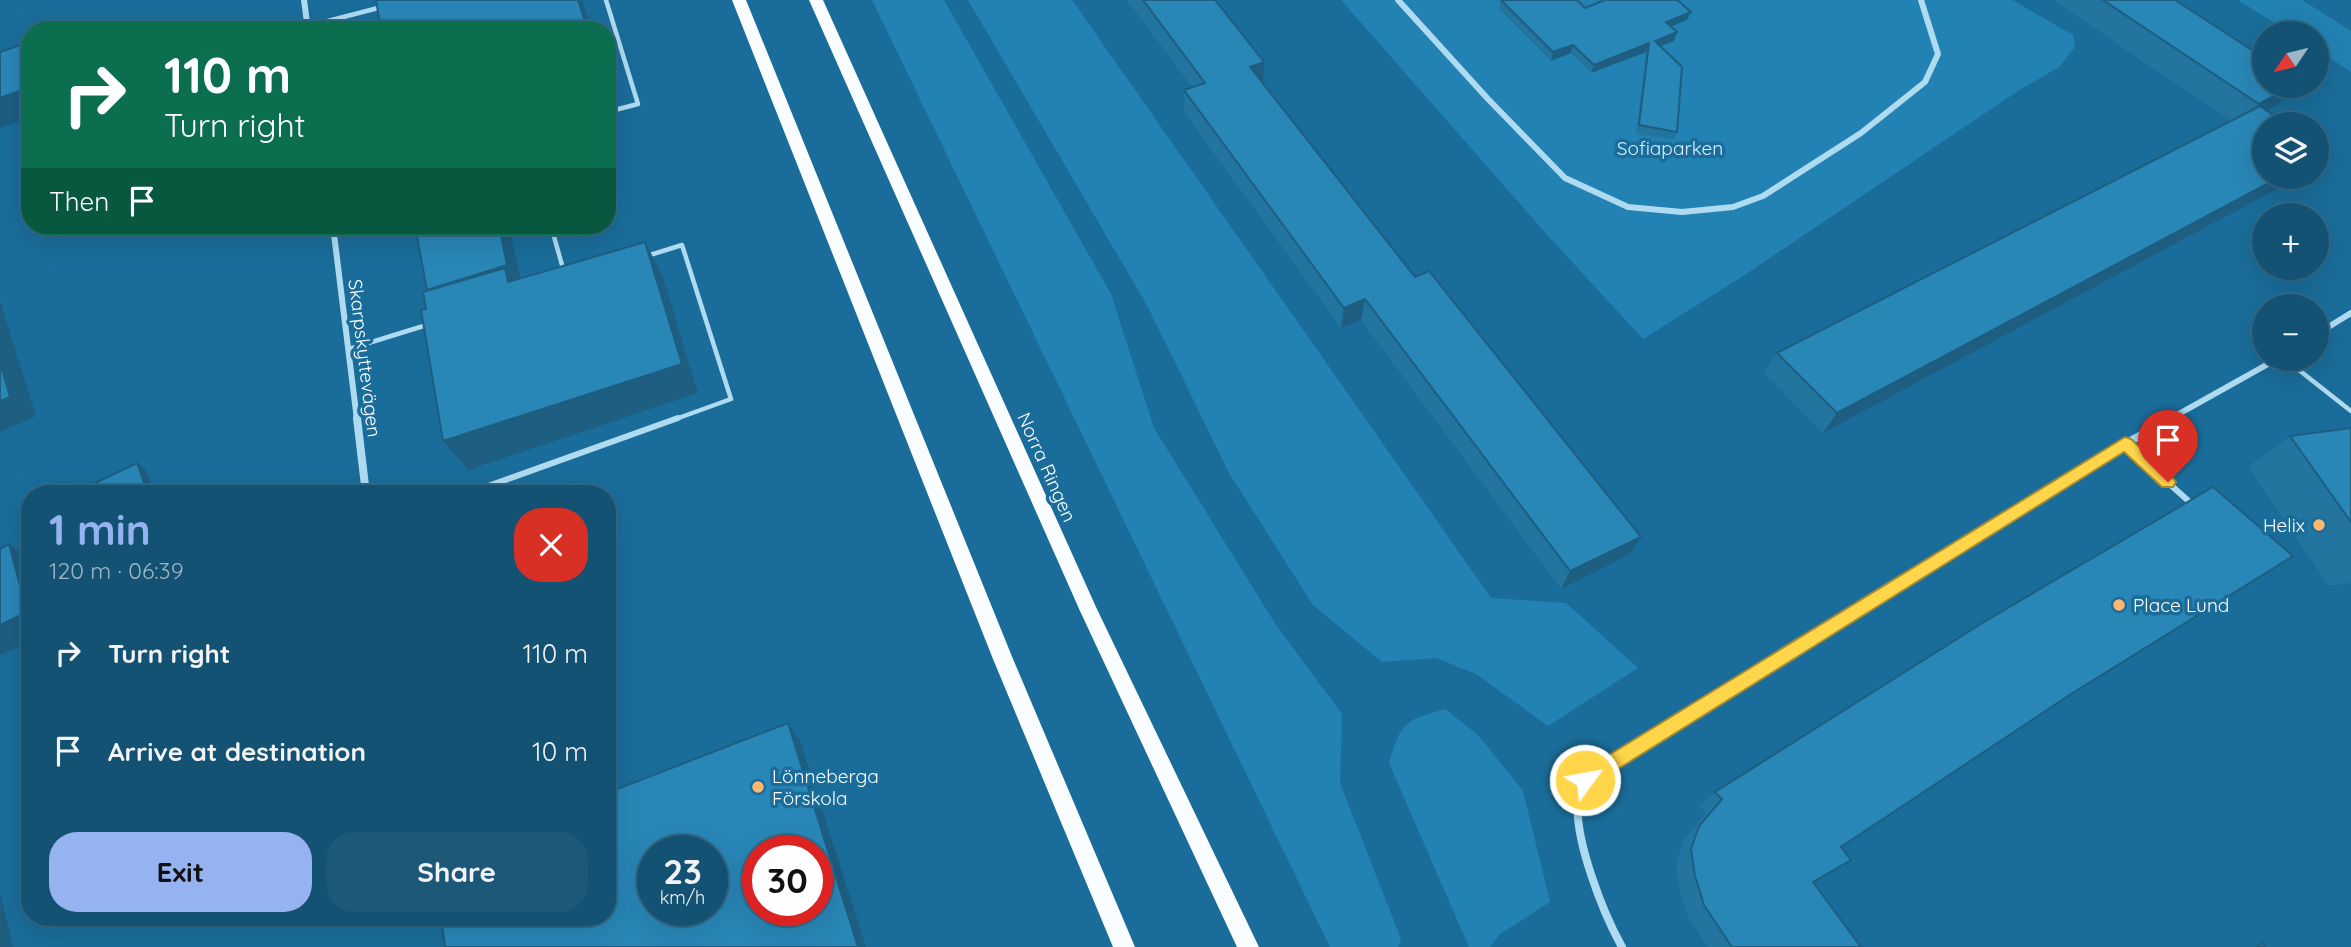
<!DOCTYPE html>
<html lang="en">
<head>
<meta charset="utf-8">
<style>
	:root { --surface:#145274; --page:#1d5879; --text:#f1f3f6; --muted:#9db6c5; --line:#336986; --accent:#95b2f1 }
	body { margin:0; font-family:Quicksand,sans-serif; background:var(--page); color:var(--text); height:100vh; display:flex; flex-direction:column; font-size:26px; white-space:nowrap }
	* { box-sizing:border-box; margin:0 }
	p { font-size:23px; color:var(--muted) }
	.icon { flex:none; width:38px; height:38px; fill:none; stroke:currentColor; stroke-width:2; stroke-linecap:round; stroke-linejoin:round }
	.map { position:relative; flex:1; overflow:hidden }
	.side { position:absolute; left:21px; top:485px; width:595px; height:441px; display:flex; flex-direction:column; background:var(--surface); border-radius:28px; box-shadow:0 7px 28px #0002,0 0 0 2px var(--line) }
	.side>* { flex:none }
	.guide { position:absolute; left:21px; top:21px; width:595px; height:214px; border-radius:28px; box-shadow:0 7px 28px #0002,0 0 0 2px var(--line); background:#0b6e4f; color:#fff; overflow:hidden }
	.needle { width:46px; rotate:235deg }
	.fabs { position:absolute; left:2252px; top:21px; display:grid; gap:14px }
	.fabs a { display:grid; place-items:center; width:77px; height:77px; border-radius:50%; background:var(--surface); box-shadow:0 7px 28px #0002,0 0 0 2px var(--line); font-size:35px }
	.speed { position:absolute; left:637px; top:835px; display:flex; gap:14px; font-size:35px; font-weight:700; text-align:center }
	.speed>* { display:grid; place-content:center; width:91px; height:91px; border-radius:50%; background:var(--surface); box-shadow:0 7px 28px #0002,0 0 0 2px var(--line); line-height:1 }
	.speed small { font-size:18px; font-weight:400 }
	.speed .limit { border:10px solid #d22; background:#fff; color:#111 }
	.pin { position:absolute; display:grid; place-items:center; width:60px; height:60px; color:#fff; margin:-72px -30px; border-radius:50% 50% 50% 0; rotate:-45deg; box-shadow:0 0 7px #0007 }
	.pin .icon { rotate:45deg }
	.me { position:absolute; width:77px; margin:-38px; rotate:58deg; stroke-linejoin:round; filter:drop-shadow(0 0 5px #0008) }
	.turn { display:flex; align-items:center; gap:24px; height:147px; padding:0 28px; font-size:32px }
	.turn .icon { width:91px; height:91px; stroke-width:2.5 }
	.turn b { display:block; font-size:49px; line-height:60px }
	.then { display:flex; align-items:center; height:66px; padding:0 28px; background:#0003; gap:14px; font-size:26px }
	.round { display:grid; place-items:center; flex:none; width:74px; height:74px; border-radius:28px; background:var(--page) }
	.head { display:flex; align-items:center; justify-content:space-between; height:119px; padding:0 28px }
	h1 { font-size:42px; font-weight:700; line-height:52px; color:var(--accent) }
	.cta { display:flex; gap:14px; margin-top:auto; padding:14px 28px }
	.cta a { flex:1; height:80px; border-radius:28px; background:var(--accent); color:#111; font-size:28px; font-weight:700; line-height:80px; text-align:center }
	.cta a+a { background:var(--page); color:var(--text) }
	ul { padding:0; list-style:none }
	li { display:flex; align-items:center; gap:21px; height:98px; padding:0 28px }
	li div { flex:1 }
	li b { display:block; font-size:26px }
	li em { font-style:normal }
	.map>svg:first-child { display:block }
	.green { fill:#2282b3 }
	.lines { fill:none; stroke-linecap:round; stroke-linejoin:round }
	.lane-far1 { stroke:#afdbf1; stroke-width:4.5 }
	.lane { stroke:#afdbf1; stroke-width:6 }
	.street-far1 { stroke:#afdbf1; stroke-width:6 }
	.street { stroke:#afdbf1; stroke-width:8 }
	.primary { fill:#f9fdff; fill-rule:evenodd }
	.wall { fill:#23749e }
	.shaded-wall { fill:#1d5e81 }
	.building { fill:#2987b8; stroke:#1d5e81; stroke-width:2; fill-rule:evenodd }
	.route { fill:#ffd54a; stroke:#a68a30; stroke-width:2 }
	.poi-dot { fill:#ffb76f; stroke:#1a6d9a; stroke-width:2.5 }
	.labels { text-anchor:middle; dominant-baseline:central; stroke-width:7; stroke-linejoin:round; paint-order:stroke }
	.park-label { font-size:19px; fill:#d7effc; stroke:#1a6d9a }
	.street-label { font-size:19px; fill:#fff; stroke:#1a6d9a }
	.poi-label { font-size:19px; fill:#fff; stroke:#1a6d9a; text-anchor:start }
</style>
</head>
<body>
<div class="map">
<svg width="2351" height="947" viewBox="0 0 2351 947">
	<rect width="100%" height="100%" fill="#1a6d9a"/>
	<path class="green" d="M 872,0 L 944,0 L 1111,294 L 1154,428 L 1276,625 L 1342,714 L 1340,783 L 1401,939 L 1398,947 L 1330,947 Z
		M 968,0 L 1072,0 L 1491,598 L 1566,603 L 1638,668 L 1548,726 L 1476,674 L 1436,658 L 1382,662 L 1313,605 L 1229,473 L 1148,307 Z
		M 1341,0 L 2012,0 L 2073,35 L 2075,47 L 2059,67 L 2021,89 L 1740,278 L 1643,339 L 1550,238 Z
		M 2238,0 L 2302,0 L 2351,31 L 2351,72 L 2317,50 L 2317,33 L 2290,33 Z
		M 1445,709 L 1478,735 L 1523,791 L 1550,902 L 1500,934 L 1490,947 L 1469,947 L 1389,763 C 1402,722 1403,721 1445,709 Z"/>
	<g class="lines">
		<path class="lane-far1" d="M 606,0 L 638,104 L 607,112
			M 293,30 L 382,7
			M 551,226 L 564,272
			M 647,256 L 682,245 L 731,399 L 673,420
			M 349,349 L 430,324
			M 2285,359 L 2351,411"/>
		<path class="lane" d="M 2125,444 L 2193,505
			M 466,494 L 678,418"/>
		<path class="street-far1" d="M 304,0 L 308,30
			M 1398,0 L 1488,99 L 1565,178 L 1628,207 L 1682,212 L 1733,207 L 1763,196 L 1861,133 L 1925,82 L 1938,54 L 1921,0
			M 333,226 L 357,420
			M 2317,334 L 2351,313
			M 2168,420 L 2277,359"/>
		<path class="street" d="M 357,418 L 366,494
			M 1622,947 C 1603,913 1574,839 1578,801 C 1579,794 1582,787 1585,780 L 2125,444 L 2172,418"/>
		<path class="primary" d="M 732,0 L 746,0 L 1013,659 L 1135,947 L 1113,947 L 993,659 Z
			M 809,0 L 823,0 L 1096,607 L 1259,947 L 1237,947 L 1080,611 Z"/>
	</g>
	<path class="wall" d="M 1127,0 L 1215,0 L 1264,62 L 1263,84 L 1415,277 L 1641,537 L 1630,554 L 1561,589 L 1361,320 L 1341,328 L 1184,112 L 1184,90 L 1192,87 Z
		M 1501,0 L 1585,8 L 1691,12 L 1687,20 L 1671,27 L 1677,32 L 1674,41 L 1660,46 L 1677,132 L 1674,140 L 1636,134 L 1646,52 L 1591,73 L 1571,53 L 1551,61 L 1499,9 Z
		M 2053,0 L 2175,0 L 2264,86 L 2296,86 L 2279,104 L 2266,111 L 2264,177 L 2299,177 L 1823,433 L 1764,373 L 1777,353 L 2231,121 Z
		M 2351,428 L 2351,583 L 2329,586 L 2248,467 L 2290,436 Z
		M 2293,556 L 2049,709 L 1841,847 L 1831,872 L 1814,882 L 1861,947 L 1708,947 L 1688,917 L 1679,888 L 1676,862 L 1684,840 L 1706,813 L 1699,806 L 1715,792 Z"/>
	<path class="shaded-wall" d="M 578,0 L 582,0 L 591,30 L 588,30 Z
		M 1691,12 L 1687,20 L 1662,30 L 1666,22 Z
		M 1677,32 L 1674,41 L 1652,49 L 1655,41 Z
		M 1649,43 L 1646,52 L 1591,73 L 1594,65 Z
		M 1573,45 L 1571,53 L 1551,61 L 1553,52 Z
		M 1264,62 L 1263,84 L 1250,67 Z
		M 607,79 L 612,93 L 607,95 Z
		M 2292,86 L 2296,86 L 2279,104 L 2239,127 L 2259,104 Z
		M 30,87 L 30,117 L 0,128 L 0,98 Z
		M 2280,177 L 2299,177 L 1823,433 L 1837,413 Z
		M 499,226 L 509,226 L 523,290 L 445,314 L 427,290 Z
		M 645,242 L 662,274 L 698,393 L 468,470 L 443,441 Z
		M 1365,299 L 1361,320 L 1341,328 L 1344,308 Z
		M 0,301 L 36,416 L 0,432 Z
		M 137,463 L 146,470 L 155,494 L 148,494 Z
		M 1641,537 L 1630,554 L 1561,589 L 1570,571 Z
		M 9,544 L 30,557 L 30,641 L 0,655 L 0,625 Z
		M 2293,556 L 2264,575 L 2047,710 L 2071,694 Z
		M 788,723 L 800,740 L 866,947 L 858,947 Z
		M 0,892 L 13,947 L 0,947 Z"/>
	<path class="building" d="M 376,0 L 578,0 L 588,30 L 381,30 Z
		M 1143,0 L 1215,0 L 1264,62 L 1250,67 L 1415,277 L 1429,271 L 1641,537 L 1570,571 L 1365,299 L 1344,308 L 1184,90 L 1205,83 Z
		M 1501,0 L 1577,0 L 1585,8 L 1605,0 L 1677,0 L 1691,12 L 1666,22 L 1677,32 L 1655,41 L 1682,67 L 1677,132 L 1639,125 L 1649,43 L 1594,65 L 1573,45 L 1553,52 Z
		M 2103,0 L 2175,0 L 2264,58 L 2264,86 L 2292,86 L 2259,104 Z
		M 26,43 L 30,55 L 30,87 L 0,98 L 0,52 Z
		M 2260,106 L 2286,124 L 2264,124 L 2264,177 L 2280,177 L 1837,413 L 1777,353 Z
		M 2317,146 L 2326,152 L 2317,157 Z
		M 415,226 L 499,226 L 507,265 L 427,290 Z
		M 645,242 L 682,364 L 443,441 L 421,310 L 426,309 L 423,292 L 505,268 L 508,282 Z
		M 0,363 L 10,397 L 0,401 Z
		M 2351,428 L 2351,522 L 2290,436 Z
		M 137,463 L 148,494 L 72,494 Z
		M 2213,487 L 2293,556 L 2071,694 L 1841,847 L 1851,860 L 1813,882 L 1861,947 L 1732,947 L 1704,905 L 1695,876 L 1691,849 L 1699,826 L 1722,799 L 1715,792 L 1984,622 Z
		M 9,544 L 27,612 L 0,625 L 0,549 Z
		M 788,723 L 858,947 L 445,947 L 441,917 L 607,917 L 607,793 ZM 653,850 L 712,850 L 712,910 L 653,910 ZM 758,850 L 817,850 L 817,910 L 758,910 Z
		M 2262,943 L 2265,947 L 2257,947 Z"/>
	<path class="route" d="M 2125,437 L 2131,439 L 2173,478 L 2176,482 L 2173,487 L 2162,487 L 2124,452 L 1591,786 L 1585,789 L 1578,786 L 1576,780 L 1578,774 Z"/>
	<g class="poi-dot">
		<circle cx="2319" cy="525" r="7"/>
		<circle cx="2119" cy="605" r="7"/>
		<circle cx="758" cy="787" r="7"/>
	</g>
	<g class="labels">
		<g class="park-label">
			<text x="1670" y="148">Sofiaparken</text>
		</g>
		<g class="street-label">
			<text transform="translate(365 358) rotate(83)">Skarpskyttevägen</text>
			<text transform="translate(1047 467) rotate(66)">Norra Ringen</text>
		</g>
		<g class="poi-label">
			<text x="2305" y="525" text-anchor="end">Helix</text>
			<text x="2133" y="605">Place Lund</text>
			<text x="772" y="776">Lönneberga<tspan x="772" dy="22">Förskola</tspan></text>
		</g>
	</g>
</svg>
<div class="fabs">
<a><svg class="needle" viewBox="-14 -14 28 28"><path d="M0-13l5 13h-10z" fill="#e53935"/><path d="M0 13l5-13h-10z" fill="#9db6c5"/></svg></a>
<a><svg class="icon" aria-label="layers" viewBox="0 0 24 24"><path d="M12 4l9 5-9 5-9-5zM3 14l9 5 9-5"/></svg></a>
<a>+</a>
<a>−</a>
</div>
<div class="speed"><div>23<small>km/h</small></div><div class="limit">30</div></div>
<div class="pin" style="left:2168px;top:482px;background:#d93025"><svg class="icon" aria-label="arrive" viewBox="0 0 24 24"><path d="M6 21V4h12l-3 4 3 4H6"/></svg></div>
<svg class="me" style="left:1585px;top:780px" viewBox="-20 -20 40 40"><circle r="17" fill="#ffd54a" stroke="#fff" stroke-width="3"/><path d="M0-11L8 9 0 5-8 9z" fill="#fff"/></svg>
<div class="guide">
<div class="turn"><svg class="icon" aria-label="right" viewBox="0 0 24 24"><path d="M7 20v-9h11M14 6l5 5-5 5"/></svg><div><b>110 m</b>Turn right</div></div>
<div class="then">Then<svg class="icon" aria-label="arrive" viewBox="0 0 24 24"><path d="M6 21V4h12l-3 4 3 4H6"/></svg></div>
</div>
<section class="side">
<div class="head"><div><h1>1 min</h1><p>120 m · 06:39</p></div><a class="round" style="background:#d93025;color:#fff"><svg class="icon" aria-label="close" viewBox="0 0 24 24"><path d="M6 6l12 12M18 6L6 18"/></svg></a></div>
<ul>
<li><svg class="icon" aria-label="right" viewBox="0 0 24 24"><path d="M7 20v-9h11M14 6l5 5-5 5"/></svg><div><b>Turn right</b></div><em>110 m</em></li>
<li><svg class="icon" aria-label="arrive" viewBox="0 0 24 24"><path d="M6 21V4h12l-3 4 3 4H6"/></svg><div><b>Arrive at destination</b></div><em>10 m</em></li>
</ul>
<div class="cta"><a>Exit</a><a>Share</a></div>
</section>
</div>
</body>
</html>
